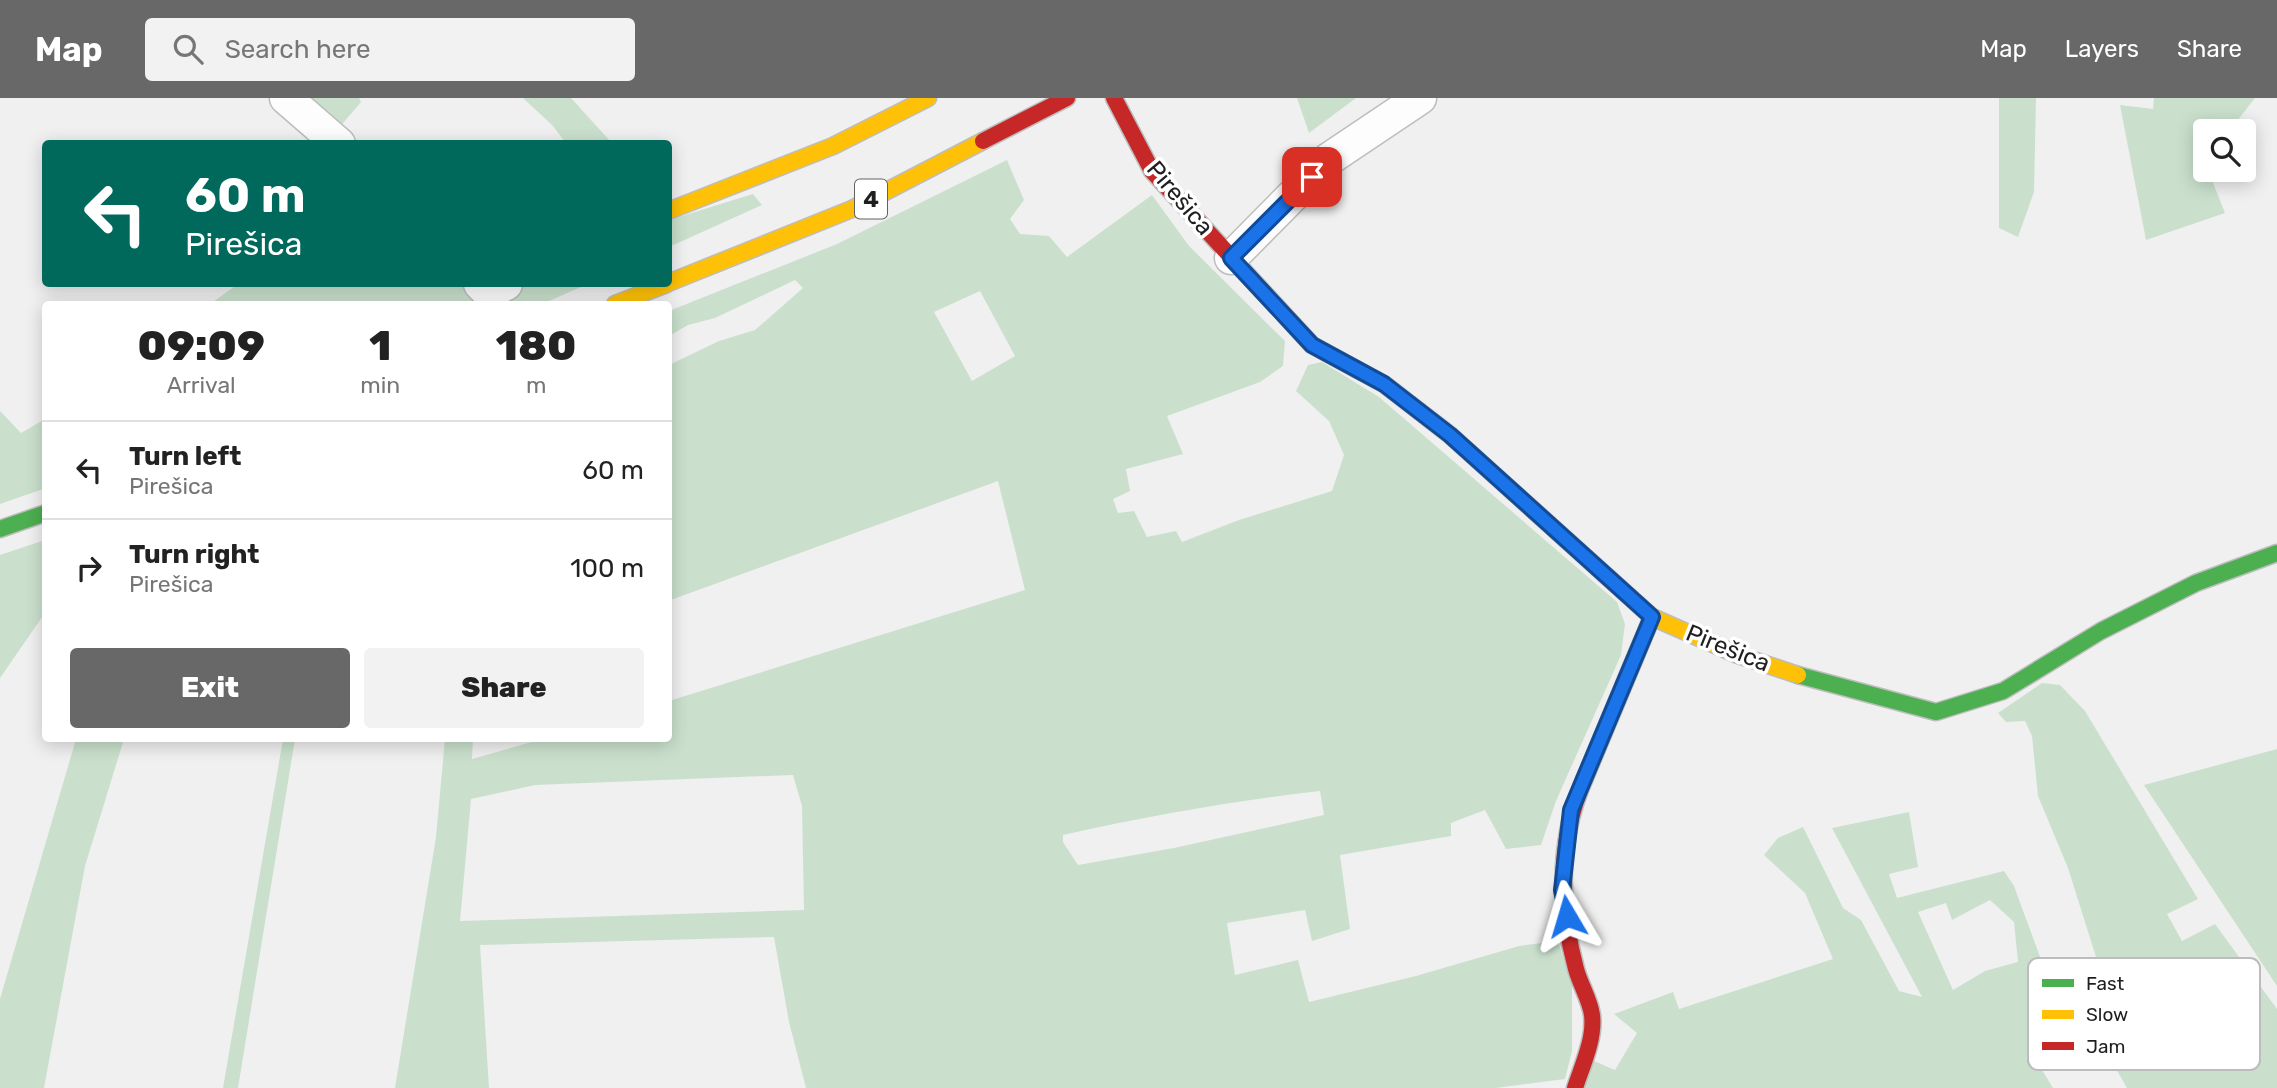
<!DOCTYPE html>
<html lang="en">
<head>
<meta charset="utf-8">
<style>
	:root { --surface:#fff; --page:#f2f2f2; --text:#222; --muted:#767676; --line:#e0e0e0; --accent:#686869 }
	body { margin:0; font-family:Rubik,sans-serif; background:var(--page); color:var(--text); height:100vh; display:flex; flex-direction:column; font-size:26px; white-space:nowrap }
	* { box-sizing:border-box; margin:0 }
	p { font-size:23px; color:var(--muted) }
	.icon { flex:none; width:38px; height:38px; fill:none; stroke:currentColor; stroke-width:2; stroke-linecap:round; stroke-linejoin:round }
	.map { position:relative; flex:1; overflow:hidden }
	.panel { position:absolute; left:42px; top:203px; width:630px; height:441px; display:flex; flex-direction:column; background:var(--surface); border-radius:7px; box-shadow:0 4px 18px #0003 }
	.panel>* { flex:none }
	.hud { position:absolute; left:42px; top:42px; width:630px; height:147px; border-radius:7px; box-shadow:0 4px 18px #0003; background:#00695c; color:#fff; overflow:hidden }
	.buttons { position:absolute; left:2193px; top:21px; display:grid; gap:14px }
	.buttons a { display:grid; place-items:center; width:63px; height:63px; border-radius:7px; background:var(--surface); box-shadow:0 4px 18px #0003; font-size:35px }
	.pin { position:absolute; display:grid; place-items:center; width:60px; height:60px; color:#fff; margin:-30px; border-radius:14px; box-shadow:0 4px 10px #0006 }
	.me { position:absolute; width:77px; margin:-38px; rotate:353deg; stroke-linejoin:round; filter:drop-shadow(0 0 5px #0008) }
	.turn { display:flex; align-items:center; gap:24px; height:147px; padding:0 28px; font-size:32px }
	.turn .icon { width:91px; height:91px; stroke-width:2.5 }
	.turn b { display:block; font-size:49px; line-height:60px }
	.eta { display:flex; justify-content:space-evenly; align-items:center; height:119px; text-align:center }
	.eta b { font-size:42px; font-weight:800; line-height:49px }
	.action { display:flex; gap:14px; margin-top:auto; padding:14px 28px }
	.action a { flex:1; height:80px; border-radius:7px; background:var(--accent); color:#fff; font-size:28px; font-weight:800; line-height:80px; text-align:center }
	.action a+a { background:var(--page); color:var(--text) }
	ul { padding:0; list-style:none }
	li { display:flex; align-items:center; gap:21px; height:98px; padding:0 28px; border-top:2px solid var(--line) }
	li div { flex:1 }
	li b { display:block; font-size:26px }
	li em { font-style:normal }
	header { display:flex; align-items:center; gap:42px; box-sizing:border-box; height:98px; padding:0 35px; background:var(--accent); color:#fff }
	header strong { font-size:33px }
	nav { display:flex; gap:38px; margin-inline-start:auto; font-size:24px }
	.search { width:490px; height:63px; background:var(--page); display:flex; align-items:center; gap:18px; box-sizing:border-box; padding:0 24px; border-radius:7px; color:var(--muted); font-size:26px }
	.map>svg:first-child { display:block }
	.green { fill:#cae0cd; fill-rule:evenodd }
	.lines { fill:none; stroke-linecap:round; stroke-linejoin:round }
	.street-casing { stroke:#bdbdbd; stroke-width:35 }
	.fast-casing { stroke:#bdbdbd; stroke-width:19 }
	.slow-casing { stroke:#bdbdbd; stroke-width:19 }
	.jam-casing { stroke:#bdbdbd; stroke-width:19 }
	.street { stroke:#fdfdfd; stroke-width:32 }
	.fast { stroke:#4caf50; stroke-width:16 }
	.slow { stroke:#ffc107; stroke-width:16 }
	.jam { stroke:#c62828; stroke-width:16 }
	.route-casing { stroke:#114b97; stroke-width:18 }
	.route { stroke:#1a73e8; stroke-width:12 }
	.labels { text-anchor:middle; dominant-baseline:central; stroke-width:7; stroke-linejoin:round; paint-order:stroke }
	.shield { fill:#fff; stroke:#626263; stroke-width:2 }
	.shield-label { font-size:23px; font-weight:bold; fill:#1f1f20 }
	.street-label { font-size:24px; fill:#1f1f20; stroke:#fff }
	.key { fill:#fff; stroke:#bcbcbc; stroke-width:2 }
	.key-label { font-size:19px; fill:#1f1f20 }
</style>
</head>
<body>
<header>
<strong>Map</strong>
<div class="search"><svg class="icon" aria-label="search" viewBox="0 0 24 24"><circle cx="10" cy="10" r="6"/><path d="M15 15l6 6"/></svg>Search here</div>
<nav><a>Map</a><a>Layers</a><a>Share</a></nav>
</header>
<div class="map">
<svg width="2277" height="990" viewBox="0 0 2277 990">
	<rect width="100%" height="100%" fill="#f0f0f0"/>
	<path class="green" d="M 301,0 L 359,0 L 361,4 L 338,31 Z
		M 523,0 L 571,0 L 612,45 L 566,45 L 552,27 Z
		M 1297,0 L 1356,0 L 1309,35 Z
		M 1999,0 L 2036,0 L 2034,94 L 2018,139 L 1999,130 Z
		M 2154,0 L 2255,0 L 2229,33 L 2205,33 L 2205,72 L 2208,72 L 2225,115 L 2146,142 L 2120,7 L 2153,11 Z
		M 1007,62 L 1024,102 L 1010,121 L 1020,136 L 1049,138 L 1067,159 L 1152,97 L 1189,148 L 1285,243 L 1283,268 L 1260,284 L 1167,318 L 1183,356 L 1126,371 L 1130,393 L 1113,401 L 1118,415 L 1134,413 L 1147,439 L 1176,433 L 1182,444 L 1239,422 L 1332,393 L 1344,357 L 1329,323 L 1296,293 L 1308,267 L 1322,264 L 1379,299 L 1617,504 L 1625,526 L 1621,557 L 1556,703 L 1541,747 L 1506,751 L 1485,712 L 1451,725 L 1451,738 L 1340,757 L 1350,831 L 1312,843 L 1305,812 L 1227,825 L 1235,877 L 1298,862 L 1309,904 L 1416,878 L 1519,848 L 1558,843 L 1572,886 L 1572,953 L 1565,981 L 1496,990 L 806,990 L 789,924 L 774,839 L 480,847 L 489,990 L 395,990 L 436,739 L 445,641 L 473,641 L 472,661 L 542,641 L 668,640 L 669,603 L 1025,492 L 998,383 L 668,503 L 669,267 L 719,243 L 755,232 L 803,190 L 795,182 L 715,220 L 688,227 L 669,238 L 669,213 L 837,146 ZM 980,193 L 1015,258 L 972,283 L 934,214 ZM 793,677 L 802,708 L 804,812 L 460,823 L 471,701 L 535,687 ZM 1320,693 L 1324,717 L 1174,750 L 1078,767 L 1063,744 L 1063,737 C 1148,718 1233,703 1320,693 Z
		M 753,96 L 762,107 L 669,149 L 669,122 Z
		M 238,186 L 588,186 L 542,206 L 210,206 Z
		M 0,313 L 21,335 L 45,321 L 46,390 L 0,406 Z
		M 45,442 L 45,515 L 0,580 L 0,457 Z
		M 2042,585 L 2060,587 L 2085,613 L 2198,801 L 2167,816 L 2182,843 L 2215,826 L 2277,911 L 2277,990 L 2127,990 L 2091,927 L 2033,957 L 2053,990 L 1580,990 L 1594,963 L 1615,972 L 1637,935 L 1614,916 L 1673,894 L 1679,911 L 1833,861 L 1805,795 L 1764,757 L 1778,740 L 1803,729 L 1843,810 L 1861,822 L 1899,893 L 1922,899 L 1832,730 L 1909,714 L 1918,769 L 1889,776 L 1897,800 L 2004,773 L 2014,788 L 2046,875 L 2096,859 L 2068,770 L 2038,698 L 2032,638 L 2025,623 L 2006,624 L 1998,615 ZM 1990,802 L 2014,824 L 2018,864 L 1985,873 L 1953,892 L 1918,814 L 1946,805 L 1952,822 Z
		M 76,641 L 124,641 L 85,768 L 44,990 L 0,990 L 0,901 Z
		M 283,641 L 295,641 L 238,990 L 223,990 Z
		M 2277,651 L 2277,888 L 2144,687 Z"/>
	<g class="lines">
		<g class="street-casing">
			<path id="street" d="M 286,0 L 339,46
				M 1231,160 L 1329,61 L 1420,0
				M 480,186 L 489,195 L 506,186"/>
		</g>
		<g class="fast-casing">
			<path id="fast" d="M 0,431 L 46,415
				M 1798,577 L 1936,614 L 2003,593 L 2101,533 L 2196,485 L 2277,455
				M 1584,682 L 1652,519"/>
		</g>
		<g class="slow-casing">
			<path id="slow" d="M 668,113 L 833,48 L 928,0
				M 668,185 L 852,111 L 983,43
				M 615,206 L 667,186
				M 1356,271 L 1384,286 L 1450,337 L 1652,519 L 1738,557 L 1798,577"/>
		</g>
		<g class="jam-casing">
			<path id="jam" d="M 1114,0 L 1152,73 L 1312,247 L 1356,271
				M 983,43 L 1067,0
				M 1575,990 C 1582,968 1595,941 1592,917 C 1590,902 1580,886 1576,871 C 1559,808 1558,742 1584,682"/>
		</g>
		<use href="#street" class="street"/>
		<use href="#fast" class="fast"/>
		<use href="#slow" class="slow"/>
		<use href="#jam" class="jam"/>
	</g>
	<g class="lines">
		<g class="route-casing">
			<path id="route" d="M 1312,79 L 1231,160 L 1312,247 L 1384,286 L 1450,337 L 1652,519 L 1571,712 L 1562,792 L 1567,818"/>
		</g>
		<use href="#route" class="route"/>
	</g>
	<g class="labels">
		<rect class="shield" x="855" y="81.5" width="32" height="39" rx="5"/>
		<g class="shield-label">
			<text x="871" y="101">4</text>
		</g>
		<g class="street-label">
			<text transform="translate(1180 100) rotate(50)">Pirešica</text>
			<text transform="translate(1728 550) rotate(22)">Pirešica</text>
		</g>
	</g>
	<rect x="2028" y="860" width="232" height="112" rx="10" class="key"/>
	<rect x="2042" y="881" width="32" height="8" fill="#4caf50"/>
	<rect x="2042" y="912" width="32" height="9" fill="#ffc107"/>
	<rect x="2042" y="944" width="32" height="8" fill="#c62828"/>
	<g class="key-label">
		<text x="2086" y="892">Fast</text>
		<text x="2086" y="923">Slow</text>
		<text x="2086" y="955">Jam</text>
	</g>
</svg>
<div class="buttons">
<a><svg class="icon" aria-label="search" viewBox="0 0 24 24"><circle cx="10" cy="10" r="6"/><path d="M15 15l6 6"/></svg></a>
</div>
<div class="pin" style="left:1312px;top:79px;background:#d93025"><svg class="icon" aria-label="arrive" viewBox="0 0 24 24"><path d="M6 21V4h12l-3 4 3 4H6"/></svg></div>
<svg class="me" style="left:1567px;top:818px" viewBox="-20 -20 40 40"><path d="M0-17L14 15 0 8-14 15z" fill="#1a73e8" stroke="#fff" stroke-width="4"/></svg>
<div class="hud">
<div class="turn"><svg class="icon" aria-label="left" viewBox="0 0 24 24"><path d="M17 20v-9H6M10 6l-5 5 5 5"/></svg><div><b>60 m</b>Pirešica</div></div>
</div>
<section class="panel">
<div class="eta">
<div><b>09:09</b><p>Arrival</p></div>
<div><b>1</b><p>min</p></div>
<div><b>180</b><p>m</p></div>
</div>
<ul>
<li><svg class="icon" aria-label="left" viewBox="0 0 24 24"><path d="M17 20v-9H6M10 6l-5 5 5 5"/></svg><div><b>Turn left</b><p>Pirešica</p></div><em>60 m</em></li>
<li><svg class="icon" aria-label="right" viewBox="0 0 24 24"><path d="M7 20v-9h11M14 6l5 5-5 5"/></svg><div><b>Turn right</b><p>Pirešica</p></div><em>100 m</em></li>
</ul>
<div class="action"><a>Exit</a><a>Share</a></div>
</section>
</div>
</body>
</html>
